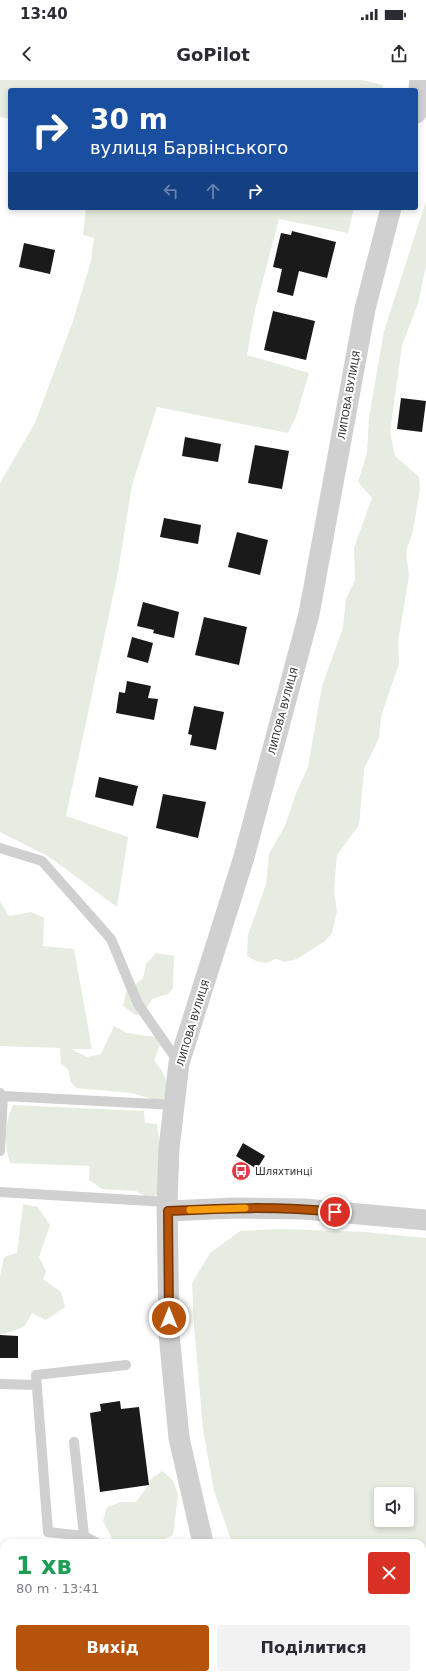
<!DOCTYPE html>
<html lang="uk">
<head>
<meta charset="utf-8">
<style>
	:root { --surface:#fff; --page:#f2f2f3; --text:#2b2b33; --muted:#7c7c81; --accent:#b45309 }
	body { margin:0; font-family:"DejaVu Sans",sans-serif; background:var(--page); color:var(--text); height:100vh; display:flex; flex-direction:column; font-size:15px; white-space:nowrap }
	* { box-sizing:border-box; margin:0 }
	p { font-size:13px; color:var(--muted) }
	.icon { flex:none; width:22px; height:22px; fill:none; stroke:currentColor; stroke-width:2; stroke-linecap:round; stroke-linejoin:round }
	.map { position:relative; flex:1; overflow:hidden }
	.drawer { position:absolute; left:0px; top:1459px; width:426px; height:140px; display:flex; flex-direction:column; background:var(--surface); border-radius:12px 12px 0 0; box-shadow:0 2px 6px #0003 }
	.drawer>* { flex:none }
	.top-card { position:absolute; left:8px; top:8px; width:410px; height:122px; border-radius:4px; box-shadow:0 2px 6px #0003; background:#1a4fa0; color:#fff; overflow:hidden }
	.fabs { position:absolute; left:374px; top:1407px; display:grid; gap:8px }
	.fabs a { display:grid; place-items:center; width:40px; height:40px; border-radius:4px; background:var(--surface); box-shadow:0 2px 6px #0003; font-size:20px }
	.pin { position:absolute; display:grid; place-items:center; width:34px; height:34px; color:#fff; margin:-17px; border:2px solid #fff; border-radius:50%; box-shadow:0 1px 4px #0007 }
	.me { position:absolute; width:44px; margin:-22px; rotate:0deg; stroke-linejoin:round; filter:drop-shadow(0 0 3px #0008) }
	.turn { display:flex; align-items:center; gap:14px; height:84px; padding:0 16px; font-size:18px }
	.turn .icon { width:52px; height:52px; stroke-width:2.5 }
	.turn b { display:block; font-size:28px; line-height:34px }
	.lanes { display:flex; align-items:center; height:38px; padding:0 16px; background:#0003; justify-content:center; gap:20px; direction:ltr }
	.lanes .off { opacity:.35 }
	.round { display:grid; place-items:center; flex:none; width:42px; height:42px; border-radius:4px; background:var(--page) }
	.head { display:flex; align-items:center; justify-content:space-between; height:68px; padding:0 16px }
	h1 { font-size:24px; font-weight:600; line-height:30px; color:#1e9e55 }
	.cta { display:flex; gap:8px; margin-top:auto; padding:8px 16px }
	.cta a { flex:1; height:46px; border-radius:4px; background:var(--accent); color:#fff; font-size:16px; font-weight:600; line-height:46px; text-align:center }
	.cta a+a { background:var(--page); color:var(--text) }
	.status { display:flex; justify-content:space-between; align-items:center; height:28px; padding:0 20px; background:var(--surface); direction:ltr }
	.status svg { height:11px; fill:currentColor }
	header { display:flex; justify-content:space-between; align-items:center; height:52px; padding:0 16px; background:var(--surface); font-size:18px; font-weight:600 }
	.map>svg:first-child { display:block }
	.green { fill:#e6ecdf; fill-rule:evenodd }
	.building { fill:#1a1a1a }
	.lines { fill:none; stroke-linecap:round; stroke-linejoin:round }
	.service { stroke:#d0d0d0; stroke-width:10 }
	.minor { stroke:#d0d0d0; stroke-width:21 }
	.route-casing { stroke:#753606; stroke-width:10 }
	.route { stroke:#b45309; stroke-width:7 }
	.slow { stroke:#f59e0b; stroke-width:7 }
	.labels { text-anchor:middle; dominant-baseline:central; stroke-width:4; stroke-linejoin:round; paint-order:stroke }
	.street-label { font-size:10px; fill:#333; stroke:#fff }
	.poi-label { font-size:10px; fill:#333; stroke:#fff; text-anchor:start }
</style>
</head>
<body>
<div class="status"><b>13:40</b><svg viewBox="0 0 49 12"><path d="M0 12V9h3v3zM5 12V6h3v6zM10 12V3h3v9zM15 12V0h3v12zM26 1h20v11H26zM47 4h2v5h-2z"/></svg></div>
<header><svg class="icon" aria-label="back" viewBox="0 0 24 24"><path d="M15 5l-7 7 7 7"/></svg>GoPilot<svg class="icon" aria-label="share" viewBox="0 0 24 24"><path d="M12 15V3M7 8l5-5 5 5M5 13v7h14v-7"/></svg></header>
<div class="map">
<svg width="426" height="1599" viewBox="0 0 426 1599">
	<rect width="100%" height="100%" fill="#fff"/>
	<path class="green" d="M 0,0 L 362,0 L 383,5 L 382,10 L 10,10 L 10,39 L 0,37 Z
		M 426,121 L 426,186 L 418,224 L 402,265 L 390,353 L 395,376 L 419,397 L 420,409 L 413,451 L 406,472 L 409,496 L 398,561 L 399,584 L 381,636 L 379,658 L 364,689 L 359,745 L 337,775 L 334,810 L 337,832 L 332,853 L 325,861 L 297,879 L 286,882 L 276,879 L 266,883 L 256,881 L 247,876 L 248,855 L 266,804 L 269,774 L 285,746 L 295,716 L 308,687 L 322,606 L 343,548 L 346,519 L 355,500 L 354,468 L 372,418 L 358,402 L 367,373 L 369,337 L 384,251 Z
		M 86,128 L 354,128 L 348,153 L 279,139 L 255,230 L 247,275 L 309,293 L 296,337 L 288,353 L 157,327 L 132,405 L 118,492 L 66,736 L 128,757 L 117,827 L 48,776 L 0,752 L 0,403 L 35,343 L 73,241 L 91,181 L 94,158 L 83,155 Z
		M 0,821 L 9,836 L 31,832 L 44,838 L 43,866 L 74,869 L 92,969 L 71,969 L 87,977 L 101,974 L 114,946 L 127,953 L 156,957 L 160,965 L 154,980 C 166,996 170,1003 162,1022 L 132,1013 L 77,1008 L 71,1003 L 68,989 L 61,984 L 60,969 L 62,968 L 0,966 Z
		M 156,873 L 174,876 L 173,908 L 168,914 L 152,919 L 144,932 L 136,935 L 123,926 L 126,912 L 143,898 L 146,884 Z
		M 13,1025 L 144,1031 L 145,1043 L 157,1044 C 159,1067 169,1098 154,1118 L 146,1117 L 136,1111 L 102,1109 L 89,1100 L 90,1086 L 10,1083 C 4,1064 4,1044 13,1025 Z
		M 23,1124 L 38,1127 L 50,1145 L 39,1177 L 46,1191 L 43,1199 L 61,1212 L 65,1227 L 46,1240 L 32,1233 L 24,1247 L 0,1255 L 0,1196 L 4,1177 L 17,1173 Z
		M 280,1149 L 365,1152 L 426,1158 L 426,1599 L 280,1599 L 278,1595 L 422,1595 L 422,1463 L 232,1463 L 214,1411 L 203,1349 L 194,1246 L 192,1203 L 210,1173 L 240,1151 ZM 381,1414 L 407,1414 L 407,1440 L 381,1440 Z
		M 162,1391 L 173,1400 L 178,1415 L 173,1455 L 159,1462 L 113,1460 L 103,1441 L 107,1427 L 121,1422 L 136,1422 L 149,1405 L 150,1400 Z
		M 0,1520 L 4,1521 L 4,1595 L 34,1595 L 31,1599 L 0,1599 Z
		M 57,1595 L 199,1595 L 198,1599 L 55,1599 Z"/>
	<path class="building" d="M 292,151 L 336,162 L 327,198 L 299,191 L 293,216 L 277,212 L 282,189 L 273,187 L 281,153 L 291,155 Z
		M 24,163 L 55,170 L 50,194 L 19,187 Z
		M 273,231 L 315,241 L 306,280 L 264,270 Z
		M 401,318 L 426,321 L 422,352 L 397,349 Z
		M 185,357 L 221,364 L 218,382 L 182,376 Z
		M 255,365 L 289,371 L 282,409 L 248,403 Z
		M 164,438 L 201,445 L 198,464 L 160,457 Z
		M 237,452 L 268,460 L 260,495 L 228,487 Z
		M 143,522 L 179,532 L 174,558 L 153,553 L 154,550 L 137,546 Z
		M 204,537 L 247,547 L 239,585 L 195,575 Z
		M 132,557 L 153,563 L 148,583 L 127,577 Z
		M 127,601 L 151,606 L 148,618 L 158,619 L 154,640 L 116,633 L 119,612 L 125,613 Z
		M 194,626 L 224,632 L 216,670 L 190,665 L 192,655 L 188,654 Z
		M 99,697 L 138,706 L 133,726 L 95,717 Z
		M 163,714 L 206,722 L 198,758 L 156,748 Z
		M 243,1063 L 265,1076 L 257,1089 L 236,1076 Z
		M 0,1255 L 18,1256 L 18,1278 L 0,1278 Z
		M 120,1321 L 121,1329 L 139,1327 L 149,1405 L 100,1412 L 90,1333 L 101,1331 L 100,1324 Z"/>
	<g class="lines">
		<path class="service" d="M 0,768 L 42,781 L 111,859 L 138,924 L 179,983
			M 0,1013 L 3,1016 L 0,1071
			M 3,1016 L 175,1025
			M 0,1112 L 167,1122
			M 0,1304 L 37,1305
			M 74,1362 L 84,1456 L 97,1463
			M 84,1456 L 48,1452 L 36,1295 L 126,1285"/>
		<path class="minor" d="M 416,33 L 420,0
			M 168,1131 L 236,1128 L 304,1129 L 426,1140
			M 203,1463 L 179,1358 L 169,1254 L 167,1122 L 169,1068 L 179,983 L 244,777 L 309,534 L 365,229 L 391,128
			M 0,1498 L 4,1499
			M 246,1595 L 247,1599"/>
	</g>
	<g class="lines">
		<g class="route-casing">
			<path id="route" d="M 169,1238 L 168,1131 C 224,1128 279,1126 335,1132"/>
		</g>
		<use href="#route" class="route"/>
		<path class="slow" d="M 190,1130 L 245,1128"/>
	</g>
	<defs>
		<g id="bus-disc" transform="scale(1)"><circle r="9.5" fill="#e63946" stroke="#fff"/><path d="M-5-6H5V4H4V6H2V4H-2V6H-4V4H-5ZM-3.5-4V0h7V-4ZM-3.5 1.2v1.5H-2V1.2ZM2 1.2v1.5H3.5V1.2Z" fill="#fff"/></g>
	</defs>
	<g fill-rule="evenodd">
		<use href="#bus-disc" x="241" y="1091"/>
	</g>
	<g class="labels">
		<g class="street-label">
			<text transform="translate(349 315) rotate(-80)">ЛИПОВА ВУЛИЦЯ</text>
			<text transform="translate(283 631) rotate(-75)">ЛИПОВА ВУЛИЦЯ</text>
			<text transform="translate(193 943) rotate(-73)">ЛИПОВА ВУЛИЦЯ</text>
		</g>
		<g class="poi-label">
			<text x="255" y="1091">Шляхтинці</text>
		</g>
	</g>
</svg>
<div class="fabs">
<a><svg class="icon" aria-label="sound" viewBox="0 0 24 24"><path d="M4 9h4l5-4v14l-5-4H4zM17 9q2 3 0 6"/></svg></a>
</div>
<div class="pin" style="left:335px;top:1132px;background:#d93025"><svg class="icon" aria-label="arrive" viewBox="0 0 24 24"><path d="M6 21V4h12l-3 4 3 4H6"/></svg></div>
<svg class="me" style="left:169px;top:1238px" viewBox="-20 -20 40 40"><circle r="17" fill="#b45309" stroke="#fff" stroke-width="3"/><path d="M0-11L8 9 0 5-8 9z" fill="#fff"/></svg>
<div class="top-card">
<div class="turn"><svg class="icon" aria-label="right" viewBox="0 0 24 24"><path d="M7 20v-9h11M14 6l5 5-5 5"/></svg><div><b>30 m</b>вулиця Барвінського</div></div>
<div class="lanes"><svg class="icon off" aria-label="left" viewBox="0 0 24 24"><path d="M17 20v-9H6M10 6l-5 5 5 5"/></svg><svg class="icon off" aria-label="ahead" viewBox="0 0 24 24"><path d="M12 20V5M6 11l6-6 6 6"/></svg><svg class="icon" aria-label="right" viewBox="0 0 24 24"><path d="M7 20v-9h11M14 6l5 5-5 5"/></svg></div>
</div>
<section class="drawer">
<div class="head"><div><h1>1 хв</h1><p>80 m · 13:41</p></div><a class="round" style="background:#d93025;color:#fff"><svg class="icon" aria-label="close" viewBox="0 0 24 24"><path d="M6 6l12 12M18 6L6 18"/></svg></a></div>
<div class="cta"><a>Вихід</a><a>Поділитися</a></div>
</section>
</div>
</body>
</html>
